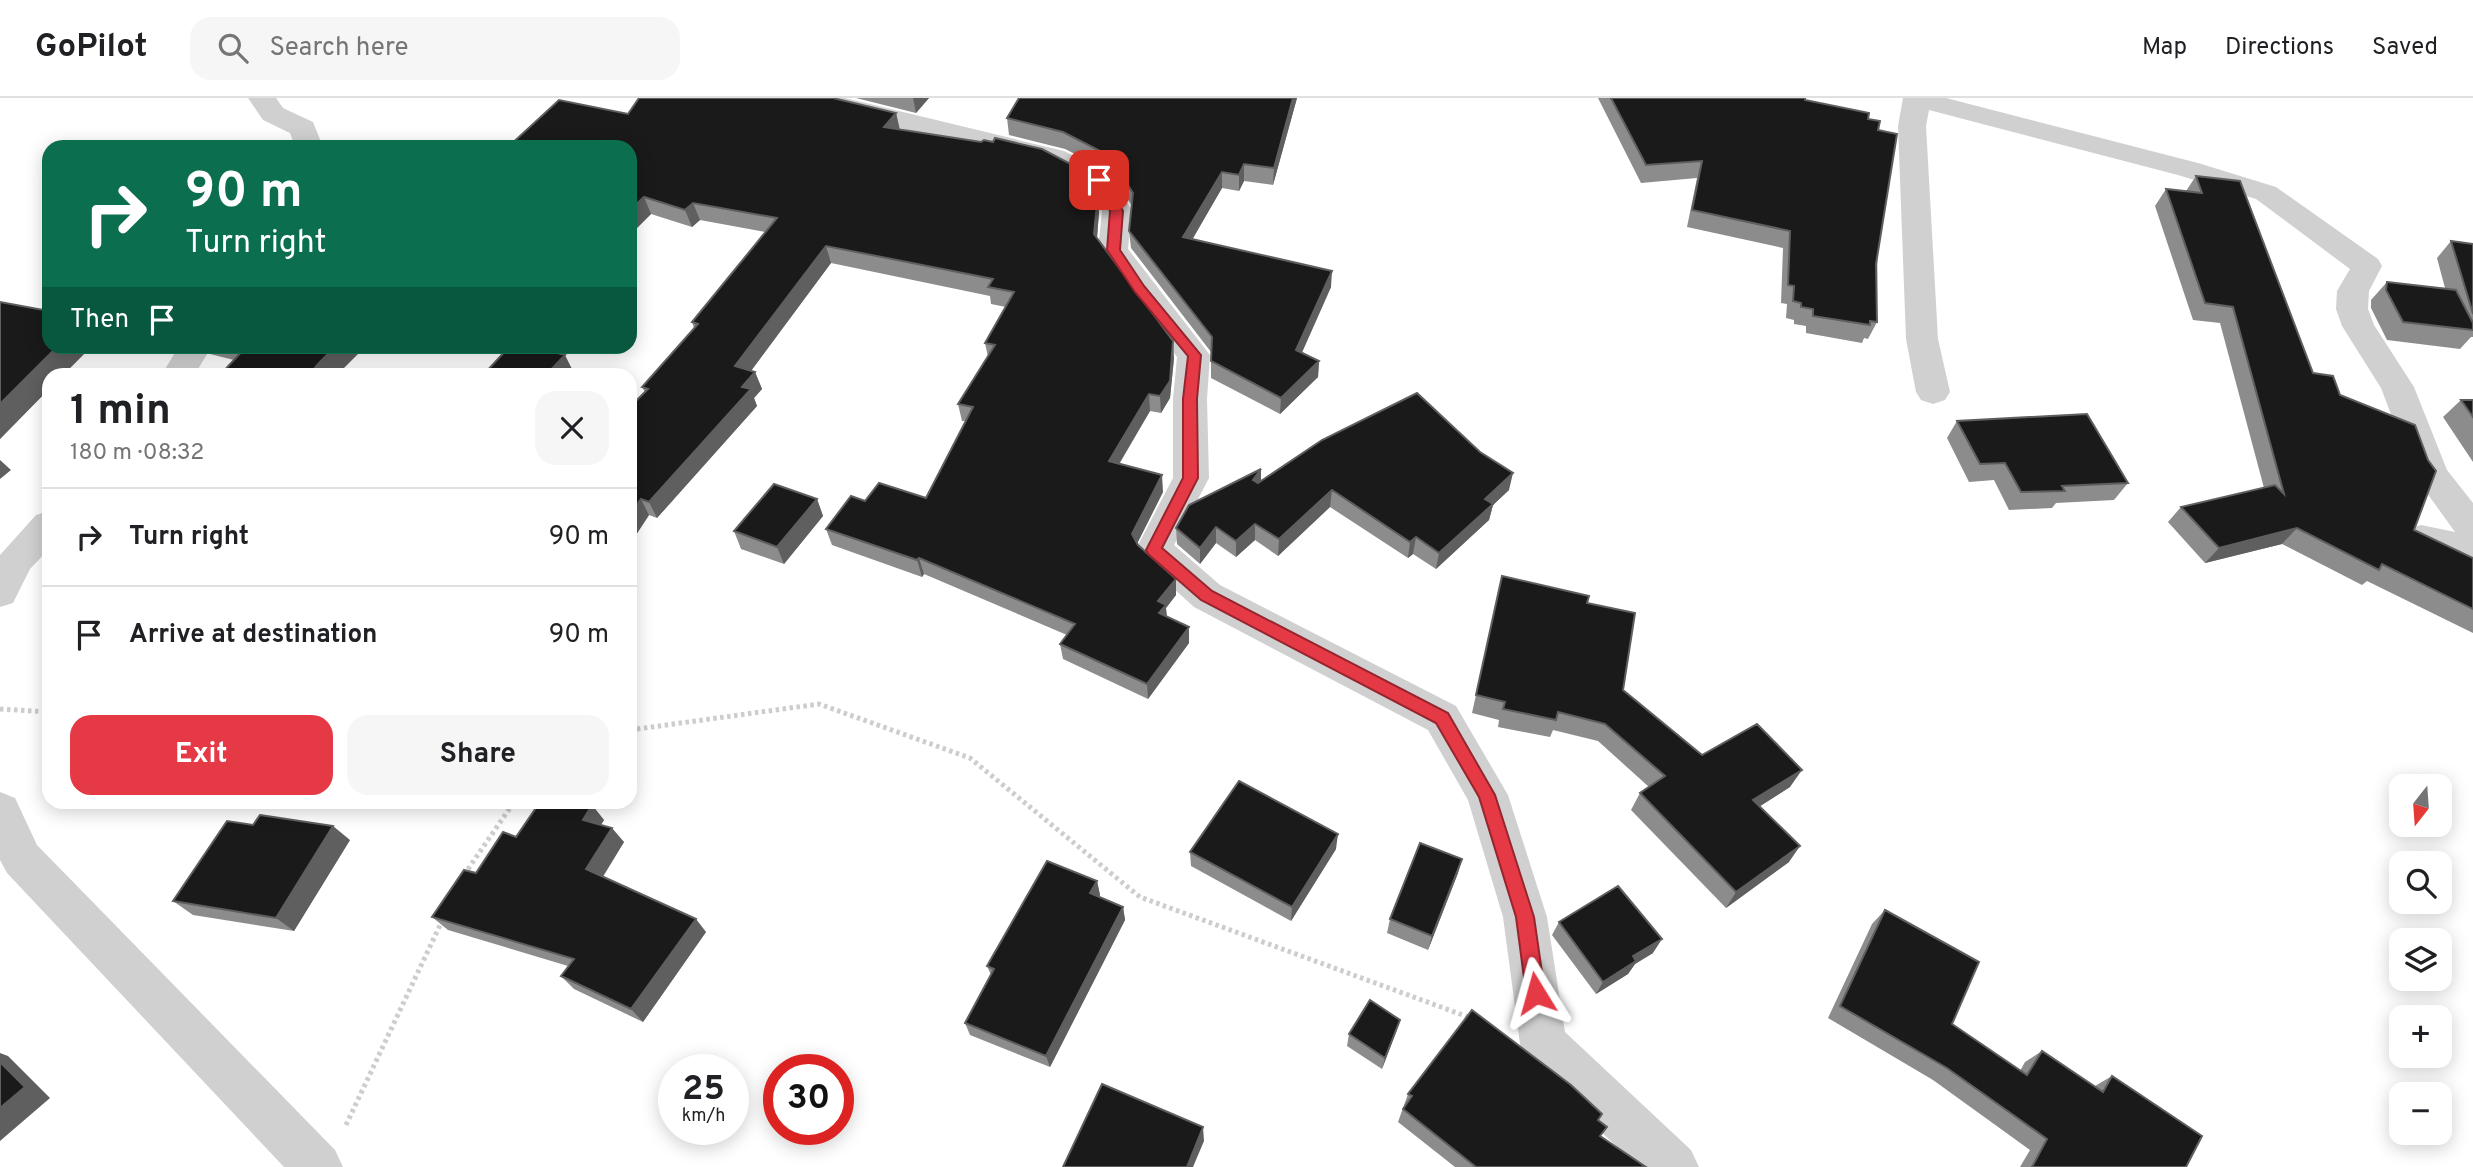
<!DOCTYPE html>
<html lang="en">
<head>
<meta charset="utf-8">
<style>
	:root { --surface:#fff; --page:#f6f6f6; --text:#202124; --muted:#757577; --line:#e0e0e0; --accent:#e63946 }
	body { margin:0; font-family:Overpass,sans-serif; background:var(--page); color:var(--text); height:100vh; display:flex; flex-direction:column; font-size:26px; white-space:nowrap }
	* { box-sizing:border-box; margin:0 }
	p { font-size:23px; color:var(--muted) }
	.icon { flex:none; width:38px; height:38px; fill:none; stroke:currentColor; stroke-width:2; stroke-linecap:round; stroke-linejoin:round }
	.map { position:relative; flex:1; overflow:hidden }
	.side { position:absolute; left:42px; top:270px; width:595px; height:441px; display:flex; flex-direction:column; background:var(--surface); border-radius:21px; box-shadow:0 4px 18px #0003 }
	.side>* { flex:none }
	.hud { position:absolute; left:42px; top:42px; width:595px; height:214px; border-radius:21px; box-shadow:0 4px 18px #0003; background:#0b6e4f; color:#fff; overflow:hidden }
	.needle { width:46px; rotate:197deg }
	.controls { position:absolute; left:2389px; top:676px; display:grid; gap:14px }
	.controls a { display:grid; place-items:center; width:63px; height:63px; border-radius:14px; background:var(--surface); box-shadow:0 4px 18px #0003; font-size:35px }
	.speed { position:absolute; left:658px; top:956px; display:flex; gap:14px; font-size:35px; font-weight:700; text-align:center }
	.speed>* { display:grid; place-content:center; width:91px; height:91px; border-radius:50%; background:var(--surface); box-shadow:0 4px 18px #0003; line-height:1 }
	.speed small { font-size:18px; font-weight:400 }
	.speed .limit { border:10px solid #d22; background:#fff; color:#111 }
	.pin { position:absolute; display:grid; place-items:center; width:60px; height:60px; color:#fff; margin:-30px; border-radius:14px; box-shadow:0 4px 10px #0006 }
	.me { position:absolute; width:77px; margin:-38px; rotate:352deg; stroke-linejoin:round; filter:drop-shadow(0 0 5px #0008) }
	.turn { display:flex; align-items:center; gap:24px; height:147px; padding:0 28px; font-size:32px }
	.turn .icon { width:91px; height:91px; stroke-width:2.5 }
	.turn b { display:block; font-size:49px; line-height:60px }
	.then { display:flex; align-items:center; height:66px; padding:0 28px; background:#0003; gap:14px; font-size:26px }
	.round { display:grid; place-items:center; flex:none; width:74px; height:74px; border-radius:21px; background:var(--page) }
	.headline { display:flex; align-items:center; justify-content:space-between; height:119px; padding:0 28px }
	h1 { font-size:42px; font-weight:700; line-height:52px }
	.button { display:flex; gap:14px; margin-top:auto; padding:14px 28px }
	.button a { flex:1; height:80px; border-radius:21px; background:var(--accent); color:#fff; font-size:28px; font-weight:700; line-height:80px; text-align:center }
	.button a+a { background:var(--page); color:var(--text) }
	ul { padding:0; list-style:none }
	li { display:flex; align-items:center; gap:21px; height:98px; padding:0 28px; border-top:2px solid var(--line) }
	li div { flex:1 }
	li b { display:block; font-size:26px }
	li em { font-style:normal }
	header { display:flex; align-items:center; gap:42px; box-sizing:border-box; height:98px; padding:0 35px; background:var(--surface); border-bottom:2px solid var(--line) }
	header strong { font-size:33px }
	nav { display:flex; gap:38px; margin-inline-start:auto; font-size:24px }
	.search { width:490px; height:63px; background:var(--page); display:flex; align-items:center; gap:18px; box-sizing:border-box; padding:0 24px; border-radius:21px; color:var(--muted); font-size:26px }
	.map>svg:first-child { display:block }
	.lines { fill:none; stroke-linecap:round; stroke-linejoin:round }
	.path { stroke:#cdcdcd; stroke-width:5; stroke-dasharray:3.5 3.5; stroke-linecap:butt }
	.minor { fill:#d0d0d0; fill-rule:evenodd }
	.wall { fill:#8c8c8c }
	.shaded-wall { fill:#5f5f5f }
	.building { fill:#1a1a1a; stroke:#5f5f5f; stroke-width:2 }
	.route { fill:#e63946; stroke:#96252e; stroke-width:2 }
</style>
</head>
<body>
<header>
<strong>GoPilot</strong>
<div class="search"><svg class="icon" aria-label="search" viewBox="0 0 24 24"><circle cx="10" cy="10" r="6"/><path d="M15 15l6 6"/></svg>Search here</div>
<nav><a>Map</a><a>Directions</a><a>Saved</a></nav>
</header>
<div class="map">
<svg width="2473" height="1069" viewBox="0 0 2473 1069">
	<rect width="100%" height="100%" fill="#fff"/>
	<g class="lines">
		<path class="path" d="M 0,611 L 49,614
			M 630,632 L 819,606 L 970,660 L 1140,799 L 1471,920
			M 464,777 L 514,704
			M 346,1027 L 442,823"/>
		<path class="minor" d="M 248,0 L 276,0 L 283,10 L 313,24 L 323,49 L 295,49 L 290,35 L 263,22 Z
			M 799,0 L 845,0 L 1064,53 L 1109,76 L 1114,82 L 1132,113 L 1128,151 L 1210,257 L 1207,301 L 1209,380 L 1174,447 L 1220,487 L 1456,608 L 1508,697 L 1547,819 L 1565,934 L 1691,1052 L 1699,1069 L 1638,1069 L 1526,962 L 1520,946 L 1503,819 L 1468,702 L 1428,632 L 1194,509 L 1141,461 L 1136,451 L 1173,380 L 1173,301 L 1177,259 L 1129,198 L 1098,152 L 1102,113 L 1088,88 L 1045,66 L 803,6 Z
			M 1903,0 L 1946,0 L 2198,65 L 2276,89 L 2378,161 L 2382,168 L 2369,193 L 2368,211 L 2374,227 L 2414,289 L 2447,372 L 2473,405 L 2473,466 L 2408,451 L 2403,441 L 2408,431 L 2421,427 L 2455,434 L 2414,377 L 2381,290 L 2342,228 L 2336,211 L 2337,193 L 2350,171 L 2256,101 L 2178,77 L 1929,12 L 1926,28 L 1938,241 L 1950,294 L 1945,302 L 1933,306 L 1921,302 L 1916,294 L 1906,241 L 1898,28 Z
			M 179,248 L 212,248 L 195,276 L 162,276 Z
			M 49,413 L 49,451 L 30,471 L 13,505 L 0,509 L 0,457 L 36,417 Z
			M 0,694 L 15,700 L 37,747 L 335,1052 L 343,1069 L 284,1069 L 7,775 L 0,762 Z"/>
	</g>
	<path class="wall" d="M 856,0 L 929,0 L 916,15 Z
		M 1297,0 L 1273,87 L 1244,83 L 1239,93 L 1222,90 L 1192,141 L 1331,189 L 1302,254 L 1319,263 L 1318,279 L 1280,316 L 1211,280 L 1211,254 L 1131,150 L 1129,133 L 1132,108 L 1111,74 L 1065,51 L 1009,37 L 1007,20 Z
		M 1598,0 L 1805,0 L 1805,2 L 1868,21 L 1878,32 L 1877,224 L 1868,241 L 1864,240 L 1862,245 L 1806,235 L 1806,228 L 1794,226 L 1794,222 L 1786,220 L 1787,206 L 1781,205 L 1783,150 L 1687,129 L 1697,80 L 1641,85 Z
		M 896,15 L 900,32 L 1098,96 L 1099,114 L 1097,140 L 1174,260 L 1170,300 L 1161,315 L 1150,313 L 1120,365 L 1163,394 L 1137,445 L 1176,497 L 1166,510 L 1167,519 L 1189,529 L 1189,545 L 1148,601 L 1063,561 L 1060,546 L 1067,537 L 924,476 L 922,479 L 832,447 L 826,431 L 865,403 L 926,400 L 966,323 L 962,323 L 958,306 L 988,259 L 985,245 L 1006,209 L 991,206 L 990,198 L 831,165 L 751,273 L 755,274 L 762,291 L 754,300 L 757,308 L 657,420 L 649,417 L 630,446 L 645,294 L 642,289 L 694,230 L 692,224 L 765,134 L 700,122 L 692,129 L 651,116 L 630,137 L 628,16 Z
		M 2196,78 L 2313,275 L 2340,297 L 2414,432 L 2473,460 L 2473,535 L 2367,483 L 2362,487 L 2282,446 L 2205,465 L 2168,424 L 2181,409 L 2264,390 L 2220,225 L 2193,222 L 2155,108 L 2166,91 L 2186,93 Z
		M 2451,143 L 2473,146 L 2473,239 L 2471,239 L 2460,251 L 2387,242 L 2371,210 L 2371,202 L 2387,184 L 2445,190 L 2437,160 Z
		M 0,204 L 49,248 L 161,248 L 155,255 L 90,250 L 64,276 L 49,276 L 49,291 L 0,341 Z
		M 204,248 L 366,248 L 234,262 L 210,256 Z
		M 2461,302 L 2473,302 L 2473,364 L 2443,319 Z
		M 1957,323 L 2128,385 L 2114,402 L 2056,405 L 2052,410 L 2009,412 L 1994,382 L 1969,384 L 1947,340 Z
		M 1261,371 L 1261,383 L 1509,392 L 1493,407 L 1489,422 L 1436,471 L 1413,456 L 1408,460 L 1330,409 L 1278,458 L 1255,442 L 1236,459 L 1216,445 L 1200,466 L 1177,446 L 1176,430 Z
		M 817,401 L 823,418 L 784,466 L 741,451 L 734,433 Z
		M 1502,478 L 1587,505 L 1623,592 L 1702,657 L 1790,689 L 1760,708 L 1789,764 L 1726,810 L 1631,712 L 1640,695 L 1649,689 L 1598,643 L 1553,632 L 1550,639 L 1498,629 L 1499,622 L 1472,615 Z
		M 592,707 L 604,722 L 601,727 L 624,744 L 603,779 L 706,834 L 643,924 L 574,891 L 561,878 L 568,868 L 448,832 L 432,819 L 476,775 L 516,739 Z
		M 350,742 L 294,833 L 193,817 L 173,803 Z
		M 1336,751 L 1291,823 L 1191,768 L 1190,754 Z
		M 1458,775 L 1428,852 L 1387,835 L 1390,821 Z
		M 1097,783 L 1100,797 L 1099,799 L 1123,809 L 1125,822 L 1050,969 L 970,937 L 965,925 L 991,877 L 987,868 Z
		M 1885,812 L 1952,926 L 2020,973 L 2025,964 L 2042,953 L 2095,988 L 2112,978 L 2186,1069 L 2020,1069 L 2030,1052 L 1933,982 L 1828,920 L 1872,826 Z
		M 1559,824 L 1653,855 L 1635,866 L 1628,876 L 1596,896 L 1552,837 Z
		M 1396,934 L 1382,971 L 1347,948 L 1349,936 Z
		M 1408,996 L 1598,1022 L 1600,1038 L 1646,1069 L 1455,1069 L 1398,1024 Z"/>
	<path class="shaded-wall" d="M 913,0 L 929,0 L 916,15 Z
		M 1293,0 L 1297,0 L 1273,87 L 1274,70 Z
		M 896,15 L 900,33 L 884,29 Z
		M 1244,66 L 1244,83 L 1239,93 L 1239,77 Z
		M 1222,74 L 1222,90 L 1184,156 L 1183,139 Z
		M 1098,96 L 1099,114 L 1096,153 L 1094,136 Z
		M 644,99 L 651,116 L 630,137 L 630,112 Z
		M 693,105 L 700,122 L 692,129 L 685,112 Z
		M 826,148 L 831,165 L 742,285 L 735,268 Z
		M 1332,173 L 1331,189 L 1296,268 L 1296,252 Z
		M 1173,243 L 1174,260 L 1170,300 L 1161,315 L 1160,298 Z
		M 58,248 L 89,248 L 90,250 L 64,276 L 49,276 L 49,291 L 0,341 L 0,306 Z
		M 149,248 L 161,248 L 155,255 Z
		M 336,248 L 366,248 L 338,276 L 310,276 L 319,265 Z
		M 565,257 L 574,275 L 572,276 L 547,276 Z
		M 1319,263 L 1318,279 L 1280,316 L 1281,300 Z
		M 755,274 L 762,291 L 754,300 L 757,308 L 657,420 L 649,404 Z
		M 1149,296 L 1150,313 L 1111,379 L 1109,363 Z
		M 0,362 L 11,372 L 0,381 Z
		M 1261,371 L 1261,388 L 1253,382 Z
		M 1513,375 L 1509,392 L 1493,407 L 1489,422 L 1436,471 L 1439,455 L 1485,401 Z
		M 1162,377 L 1163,394 L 1134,452 L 1132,436 Z
		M 1332,392 L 1330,409 L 1278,458 L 1279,441 Z
		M 641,401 L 649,417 L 630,446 L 630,416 Z
		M 817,401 L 823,418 L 784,466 L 777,449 Z
		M 1255,426 L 1255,442 L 1236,459 L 1236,443 Z
		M 1216,429 L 1216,445 L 1200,466 L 1200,450 Z
		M 2297,430 L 2282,446 L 2205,465 L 2219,450 Z
		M 1416,439 L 1413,456 L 1408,460 L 1410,444 Z
		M 919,460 L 924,476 L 922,479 L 917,462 Z
		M 1176,481 L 1176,497 L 1166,510 L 1167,523 L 1160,531 L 1158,503 Z
		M 1189,529 L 1189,545 L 1148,601 L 1147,586 Z
		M 1802,672 L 1790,689 L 1743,719 L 1753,702 Z
		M 592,707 L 604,722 L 595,736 L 583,722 Z
		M 333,728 L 350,742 L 294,833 L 276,820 Z
		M 612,730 L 624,744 L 598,786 L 586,771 Z
		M 1338,736 L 1336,751 L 1291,823 L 1292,809 Z
		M 1800,748 L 1789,764 L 1726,810 L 1736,794 Z
		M 1462,761 L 1458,775 L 1428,852 L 1432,838 Z
		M 1097,783 L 1100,797 L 1093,809 L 1090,795 Z
		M 1123,809 L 1125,822 L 1050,969 L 1046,958 Z
		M 696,821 L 706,834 L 643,924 L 631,911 Z
		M 1662,841 L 1653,855 L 1635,866 L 1628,876 L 1596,896 L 1603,884 L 1633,858 Z
		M 1400,922 L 1396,934 L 1382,971 L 1385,960 Z
		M 0,955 L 8,958 L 50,1000 L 0,1043 Z
		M 1203,1029 L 1204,1043 L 1193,1069 L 1187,1069 Z"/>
	<path class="building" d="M 639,0 L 833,0 L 896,15 L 884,29 L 981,44 L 984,42 L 993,44 L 995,40 L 1042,51 L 1084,73 L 1098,96 L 1094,136 L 1173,243 L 1170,283 L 1160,298 L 1149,296 L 1109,363 L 1162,377 L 1132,436 L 1138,447 L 1176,481 L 1158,503 L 1166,507 L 1159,515 L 1189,529 L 1147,586 L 1060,546 L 1075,526 L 919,460 L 917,462 L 826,431 L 851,398 L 865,403 L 879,385 L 926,400 L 973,309 L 958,306 L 995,247 L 985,245 L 1014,194 L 988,189 L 993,181 L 826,148 L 735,268 L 755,274 L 742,289 L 751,291 L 649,404 L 641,401 L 630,416 L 630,309 L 648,291 L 642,289 L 698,226 L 692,224 L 777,120 L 693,105 L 685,112 L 644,99 L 630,112 L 630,49 L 508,49 L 559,2 L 628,16 Z
		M 1019,0 L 1293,0 L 1274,70 L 1244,66 L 1239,77 L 1222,74 L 1183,139 L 1332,173 L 1296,252 L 1319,263 L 1281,300 L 1211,263 L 1212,239 L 1129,133 L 1133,95 L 1110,58 L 1063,34 L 1007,20 Z
		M 1611,0 L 1805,0 L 1805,2 L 1869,15 L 1868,21 L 1880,23 L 1878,32 L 1897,36 L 1876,166 L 1877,224 L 1870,223 L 1870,227 L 1813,218 L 1813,211 L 1801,209 L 1801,205 L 1793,203 L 1794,188 L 1788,187 L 1790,133 L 1692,112 L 1702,63 L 1646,67 Z
		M 2196,78 L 2240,83 L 2313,275 L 2333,278 L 2340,297 L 2415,327 L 2428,362 L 2436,373 L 2414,432 L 2473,460 L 2473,511 L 2382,466 L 2379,472 L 2297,430 L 2219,450 L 2181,409 L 2275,387 L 2284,396 L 2233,209 L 2205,205 L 2166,91 L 2202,95 Z
		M 2451,143 L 2473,146 L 2473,216 Z
		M 2387,184 L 2456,192 L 2473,225 L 2473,232 L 2403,224 L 2386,192 Z
		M 0,204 L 49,213 L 49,248 L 58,248 L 0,306 Z
		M 237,248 L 336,248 L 319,265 L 310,276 L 221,276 L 245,250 Z
		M 510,248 L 531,248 L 565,257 L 547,276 L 484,276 Z
		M 1417,295 L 1480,354 L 1513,375 L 1485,401 L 1493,406 L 1439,455 L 1416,439 L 1410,444 L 1332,392 L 1279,441 L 1255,426 L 1236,443 L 1216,429 L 1200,450 L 1176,430 L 1189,407 L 1261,371 L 1253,382 L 1258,385 L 1322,342 Z
		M 2461,302 L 2473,302 L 2473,319 Z
		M 2087,316 L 2128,385 L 2062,388 L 2065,393 L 2021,394 L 2005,365 L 1980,366 L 1957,323 Z
		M 774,386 L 817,401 L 777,449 L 734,433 Z
		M 1502,478 L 1589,498 L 1587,505 L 1635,515 L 1623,592 L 1702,657 L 1757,626 L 1802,672 L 1753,702 L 1800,748 L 1736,794 L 1640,695 L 1665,678 L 1605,626 L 1558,614 L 1556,622 L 1503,611 L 1505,604 L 1476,597 Z
		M 1239,683 L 1338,736 L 1292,809 L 1190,754 Z
		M 540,704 L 580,704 L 592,707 L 583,722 L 612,730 L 586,771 L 696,821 L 631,911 L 561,878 L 574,861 L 432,819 L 464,772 L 476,775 L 503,734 L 516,739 Z
		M 260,717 L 333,728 L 276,820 L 173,803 L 227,723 L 253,727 Z
		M 1420,745 L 1462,761 L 1432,838 L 1390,821 Z
		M 1047,763 L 1097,783 L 1090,795 L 1123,809 L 1046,958 L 965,925 L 994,871 L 987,868 Z
		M 1618,788 L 1662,841 L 1633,858 L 1636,863 L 1603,884 L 1559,824 Z
		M 1885,812 L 1979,864 L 1952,926 L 2027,977 L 2042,953 L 2103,994 L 2112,978 L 2202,1038 L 2186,1069 L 2032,1069 L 2047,1041 L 1947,970 L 1840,908 Z
		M 1370,902 L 1400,922 L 1385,960 L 1349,936 Z
		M 1472,912 L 1571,987 L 1602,1016 L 1598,1022 L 1607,1029 L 1600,1038 L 1646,1069 L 1476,1069 L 1403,1011 L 1412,998 L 1408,996 Z
		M 0,964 L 25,989 L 0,1010 Z
		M 1102,986 L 1203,1029 L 1187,1069 L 1063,1069 Z"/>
	<path class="route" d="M 1095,79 L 1104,79 L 1123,113 L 1120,152 L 1144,188 L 1201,257 L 1197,301 L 1198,380 L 1162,450 L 1212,493 L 1448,615 L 1495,697 L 1534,819 L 1545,895 L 1542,902 L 1536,904 L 1529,902 L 1526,895 L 1516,819 L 1479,699 L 1436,625 L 1201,502 L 1148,456 L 1146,452 L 1183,380 L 1183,301 L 1188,258 L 1135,194 L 1107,152 L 1110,113 L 1093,82 Z"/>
</svg>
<div class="controls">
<a><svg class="needle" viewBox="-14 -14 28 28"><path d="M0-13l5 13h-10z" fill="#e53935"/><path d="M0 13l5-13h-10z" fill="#757577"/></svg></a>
<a><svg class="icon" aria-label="search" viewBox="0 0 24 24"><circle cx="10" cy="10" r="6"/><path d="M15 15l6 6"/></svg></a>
<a><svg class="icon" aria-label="layers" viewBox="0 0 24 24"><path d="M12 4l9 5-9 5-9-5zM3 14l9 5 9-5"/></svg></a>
<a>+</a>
<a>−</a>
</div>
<div class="speed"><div>25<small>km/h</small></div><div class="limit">30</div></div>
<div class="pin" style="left:1099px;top:82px;background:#d93025"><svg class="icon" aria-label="arrive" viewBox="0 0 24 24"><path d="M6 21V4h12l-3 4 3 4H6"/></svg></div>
<svg class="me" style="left:1536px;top:895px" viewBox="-20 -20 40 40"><path d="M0-17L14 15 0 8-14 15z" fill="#e63946" stroke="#fff" stroke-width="4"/></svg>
<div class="hud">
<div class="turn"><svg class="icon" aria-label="right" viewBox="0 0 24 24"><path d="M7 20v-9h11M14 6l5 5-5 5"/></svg><div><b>90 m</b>Turn right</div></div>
<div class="then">Then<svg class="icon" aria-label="arrive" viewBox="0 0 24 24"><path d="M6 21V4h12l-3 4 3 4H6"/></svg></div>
</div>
<section class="side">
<div class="headline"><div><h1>1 min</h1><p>180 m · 08:32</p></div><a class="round"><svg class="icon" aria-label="close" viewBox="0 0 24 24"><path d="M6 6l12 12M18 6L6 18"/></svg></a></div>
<ul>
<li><svg class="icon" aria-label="right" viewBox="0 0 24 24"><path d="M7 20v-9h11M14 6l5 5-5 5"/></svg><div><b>Turn right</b></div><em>90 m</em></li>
<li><svg class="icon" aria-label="arrive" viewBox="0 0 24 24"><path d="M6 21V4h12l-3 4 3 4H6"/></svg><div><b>Arrive at destination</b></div><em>90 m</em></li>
</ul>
<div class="button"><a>Exit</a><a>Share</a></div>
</section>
</div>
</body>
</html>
